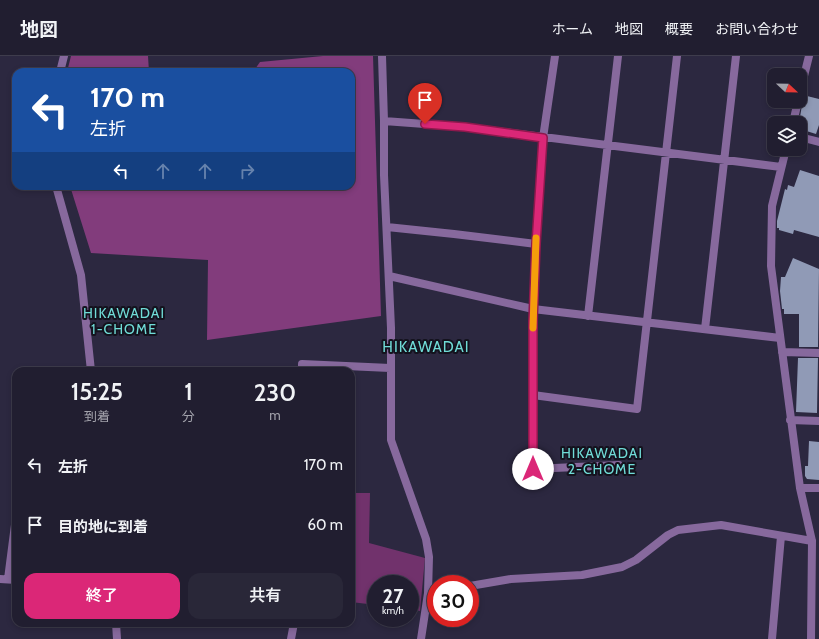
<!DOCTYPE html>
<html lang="ja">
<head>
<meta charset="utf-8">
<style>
	:root { --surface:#211e30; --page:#292738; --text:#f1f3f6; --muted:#a2a2ab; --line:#3e3c4c; --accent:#db2777 }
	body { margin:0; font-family:Cabin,"Noto Sans JP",sans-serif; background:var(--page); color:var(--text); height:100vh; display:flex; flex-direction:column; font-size:15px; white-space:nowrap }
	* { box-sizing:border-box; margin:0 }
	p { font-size:13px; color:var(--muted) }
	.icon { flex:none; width:22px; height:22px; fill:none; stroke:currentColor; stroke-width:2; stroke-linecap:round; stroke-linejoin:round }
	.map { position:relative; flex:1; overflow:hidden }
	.side { position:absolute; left:12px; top:311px; width:343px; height:260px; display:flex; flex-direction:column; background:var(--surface); border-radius:12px; box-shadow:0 2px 6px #0003,0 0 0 1px var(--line) }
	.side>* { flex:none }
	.banner { position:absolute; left:12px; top:12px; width:343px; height:122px; border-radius:12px; box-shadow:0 2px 6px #0003,0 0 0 1px var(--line); background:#1a4fa0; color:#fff; overflow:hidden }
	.needle { width:26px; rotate:112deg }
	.fabs { position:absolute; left:767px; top:12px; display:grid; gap:8px }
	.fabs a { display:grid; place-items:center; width:40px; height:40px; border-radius:8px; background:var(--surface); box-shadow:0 2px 6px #0003,0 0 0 1px var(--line); font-size:20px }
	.speed { position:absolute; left:367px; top:519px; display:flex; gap:8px; font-size:20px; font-weight:700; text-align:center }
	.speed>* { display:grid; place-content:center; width:52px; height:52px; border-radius:50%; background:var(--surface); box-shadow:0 2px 6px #0003,0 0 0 1px var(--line); line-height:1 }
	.speed small { font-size:10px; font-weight:400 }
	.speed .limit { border:6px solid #d22; background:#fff; color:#111 }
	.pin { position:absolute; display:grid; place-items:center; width:34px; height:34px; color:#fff; margin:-41px -17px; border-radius:50% 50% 50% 0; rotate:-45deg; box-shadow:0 0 4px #0007 }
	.pin .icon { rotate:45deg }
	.me { position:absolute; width:44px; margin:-22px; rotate:0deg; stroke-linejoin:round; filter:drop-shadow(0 0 3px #0008) }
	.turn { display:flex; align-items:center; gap:14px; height:84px; padding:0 12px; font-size:18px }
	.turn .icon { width:52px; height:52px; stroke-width:2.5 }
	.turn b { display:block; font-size:28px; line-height:34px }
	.lanes { display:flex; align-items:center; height:38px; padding:0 12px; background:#0003; justify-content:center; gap:20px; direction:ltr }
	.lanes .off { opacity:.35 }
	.eta { display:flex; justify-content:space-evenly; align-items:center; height:68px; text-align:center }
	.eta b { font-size:24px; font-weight:600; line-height:28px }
	.cta { display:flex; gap:8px; margin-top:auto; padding:8px 12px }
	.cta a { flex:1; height:46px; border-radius:12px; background:var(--accent); color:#fff; font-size:16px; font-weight:600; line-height:46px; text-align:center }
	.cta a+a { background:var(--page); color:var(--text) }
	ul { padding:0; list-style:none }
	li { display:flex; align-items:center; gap:12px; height:60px; padding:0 12px }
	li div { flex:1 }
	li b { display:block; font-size:15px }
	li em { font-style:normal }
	header { display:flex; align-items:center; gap:24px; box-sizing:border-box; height:56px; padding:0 20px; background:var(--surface); border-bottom:1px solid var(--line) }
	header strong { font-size:19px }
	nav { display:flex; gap:22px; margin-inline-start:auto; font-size:14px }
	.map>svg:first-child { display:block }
	.green { fill:#71326c }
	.forest { fill:#823c7c }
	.building { fill:#909ab6 }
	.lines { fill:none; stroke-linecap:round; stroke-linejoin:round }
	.minor { stroke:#87699d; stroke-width:8 }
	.route-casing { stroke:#8e194d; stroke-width:10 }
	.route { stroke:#db2777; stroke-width:7 }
	.slow { stroke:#f59e0b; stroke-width:7 }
	.labels { text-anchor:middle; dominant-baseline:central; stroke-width:4; stroke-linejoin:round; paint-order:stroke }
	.neighbourhood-label { font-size:14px; letter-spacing:1px; fill:#70dcd7; stroke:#14131e }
	.quarter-label { font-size:15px; letter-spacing:1px; fill:#70dcd7; stroke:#14131e }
</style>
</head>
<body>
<header>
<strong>地図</strong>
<nav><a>ホーム</a><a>地図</a><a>概要</a><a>お問い合わせ</a></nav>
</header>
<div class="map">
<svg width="819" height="583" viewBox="0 0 819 583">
	<rect width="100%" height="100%" fill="#2c2840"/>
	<path class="green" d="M 351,437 L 370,437 L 369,487 L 425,502 L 420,555 L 410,553 L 410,528 L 376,528 L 376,549 L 351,546 Z"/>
	<path class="forest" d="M 71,0 L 148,0 L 149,16 L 67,16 Z
		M 323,0 L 373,0 L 381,260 L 207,284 L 208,204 L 91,197 L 70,130 L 351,130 L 351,16 L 253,16 L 260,6 Z"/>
	<path class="building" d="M 807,40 L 819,43 L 819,69 L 816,78 L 800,73 L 800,67 L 799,67 L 803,43 L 806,44 Z
		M 800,114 L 819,120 L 819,181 L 794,174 L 793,178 L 779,174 L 779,172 L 777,172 L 777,165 L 785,133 L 787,134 L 788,129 L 794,131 Z
		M 793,202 L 819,213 L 818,291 L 799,291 L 799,258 L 784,258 L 784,253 L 782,253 L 780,235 L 781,221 L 785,221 Z
		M 798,302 L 818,302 L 817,357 L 796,356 Z
		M 809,385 L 819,386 L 819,424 L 807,423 L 805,420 L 805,410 L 808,410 Z"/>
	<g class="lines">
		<path class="minor" d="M 382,0 L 384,65 L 384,119 L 391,272 L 391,384 L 426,483 L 429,501 L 428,537 L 421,583
			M 555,0 L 543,82 L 536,188 L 533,265 L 533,413 L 619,409
			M 60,16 L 64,0
			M 800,36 L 809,0
			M 384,65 L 465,71 L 781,111
			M 793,67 L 798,45
			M 800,81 L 819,86
			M 786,93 L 772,150 L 771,210 L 800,432 L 812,485 L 811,583
			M 56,130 L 81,219 L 91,315
			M 387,171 L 454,178 L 536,188
			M 389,220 L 533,253 L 780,282
			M 588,260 L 618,0
			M 705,273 L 736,0
			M 782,296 L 819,297
			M 302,315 L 302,308 L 390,312
			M 533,339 L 637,353 L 677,0
			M 790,364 L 819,365
			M 800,432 L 819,432
			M 0,523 L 16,524
			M 8,523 L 16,461
			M 470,530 L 511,523 L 582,519 L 622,511 L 636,504 L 668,479 L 678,474 L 721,469 L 812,485
			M 428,537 L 436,536
			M 116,567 L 117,583
			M 291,583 L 294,567
			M 772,583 L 781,480"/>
	</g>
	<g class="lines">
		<g class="route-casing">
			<path id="route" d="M 425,68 L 465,71 L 543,82 L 536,188 L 533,265 L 533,413"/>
		</g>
		<use href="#route" class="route"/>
		<path class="slow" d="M 533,272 L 536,182"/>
	</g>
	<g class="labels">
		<g class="neighbourhood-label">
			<text x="124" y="257">HIKAWADAI<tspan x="124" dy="16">1-CHOME</tspan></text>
			<text x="602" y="397">HIKAWADAI<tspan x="602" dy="16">2-CHOME</tspan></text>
		</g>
		<g class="quarter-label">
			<text x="426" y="291">HIKAWADAI</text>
		</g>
	</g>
</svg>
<div class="fabs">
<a><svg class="needle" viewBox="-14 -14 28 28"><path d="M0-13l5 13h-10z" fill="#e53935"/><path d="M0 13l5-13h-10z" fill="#a2a2ab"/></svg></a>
<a><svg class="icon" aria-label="layers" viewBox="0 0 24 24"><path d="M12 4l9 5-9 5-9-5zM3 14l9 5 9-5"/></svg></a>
</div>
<div class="speed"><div>27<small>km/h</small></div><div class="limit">30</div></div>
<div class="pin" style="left:425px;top:68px;background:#d93025"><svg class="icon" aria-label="arrive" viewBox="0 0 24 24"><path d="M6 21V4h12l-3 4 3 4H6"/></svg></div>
<svg class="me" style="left:533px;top:413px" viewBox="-20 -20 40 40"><circle r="19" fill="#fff"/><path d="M0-13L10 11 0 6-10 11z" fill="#db2777"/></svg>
<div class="banner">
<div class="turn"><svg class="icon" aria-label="left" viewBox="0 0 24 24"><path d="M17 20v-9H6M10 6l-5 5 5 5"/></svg><div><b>170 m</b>左折</div></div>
<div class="lanes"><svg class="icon" aria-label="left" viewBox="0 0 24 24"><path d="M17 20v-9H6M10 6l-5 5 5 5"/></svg><svg class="icon off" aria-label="ahead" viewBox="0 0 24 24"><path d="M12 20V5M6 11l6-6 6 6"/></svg><svg class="icon off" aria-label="ahead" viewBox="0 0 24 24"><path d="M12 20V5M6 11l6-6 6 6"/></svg><svg class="icon off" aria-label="right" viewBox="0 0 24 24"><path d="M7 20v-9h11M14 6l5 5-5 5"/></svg></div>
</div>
<section class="side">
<div class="eta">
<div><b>15:25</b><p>到着</p></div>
<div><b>1</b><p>分</p></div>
<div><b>230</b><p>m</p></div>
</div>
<ul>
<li><svg class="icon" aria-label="left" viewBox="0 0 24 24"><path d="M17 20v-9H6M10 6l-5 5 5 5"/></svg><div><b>左折</b></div><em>170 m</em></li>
<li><svg class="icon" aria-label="arrive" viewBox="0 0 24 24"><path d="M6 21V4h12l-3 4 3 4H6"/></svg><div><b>目的地に到着</b></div><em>60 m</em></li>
</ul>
<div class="cta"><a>終了</a><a>共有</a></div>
</section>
</div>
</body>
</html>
